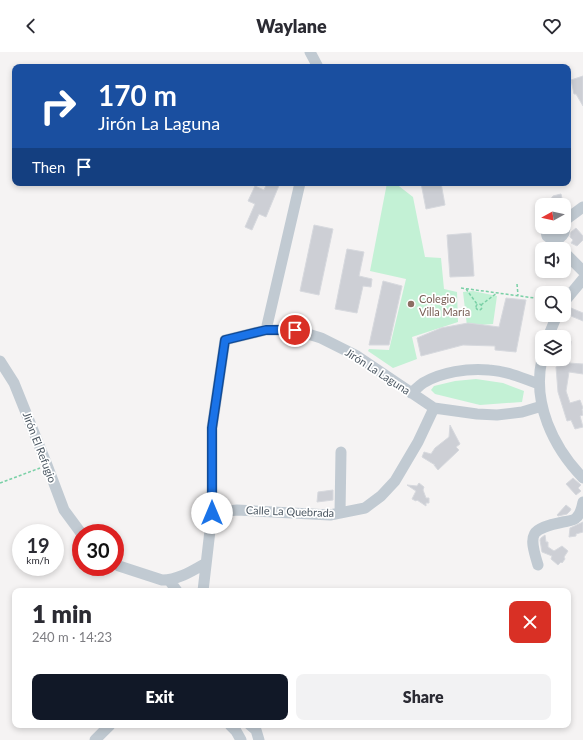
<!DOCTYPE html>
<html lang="en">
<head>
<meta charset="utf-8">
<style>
	:root { --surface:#fff; --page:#f2f2f3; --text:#2b2b33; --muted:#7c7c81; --accent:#111827 }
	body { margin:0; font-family:Lato,sans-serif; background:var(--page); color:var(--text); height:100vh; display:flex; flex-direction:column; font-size:15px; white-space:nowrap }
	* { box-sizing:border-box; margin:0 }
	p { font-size:13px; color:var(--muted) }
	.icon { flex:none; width:22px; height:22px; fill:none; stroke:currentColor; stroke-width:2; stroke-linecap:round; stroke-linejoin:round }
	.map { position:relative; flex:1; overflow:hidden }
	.side { position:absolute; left:12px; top:536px; width:559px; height:140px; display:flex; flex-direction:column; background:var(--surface); border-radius:8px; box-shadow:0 2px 6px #0003 }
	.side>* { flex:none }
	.guide { position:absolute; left:12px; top:12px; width:559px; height:122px; border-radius:8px; box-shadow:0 2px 6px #0003; background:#1a4fa0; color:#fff; overflow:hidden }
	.needle { width:26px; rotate:262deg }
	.buttons { position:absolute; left:535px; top:146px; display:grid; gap:8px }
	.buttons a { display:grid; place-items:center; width:36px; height:36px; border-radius:8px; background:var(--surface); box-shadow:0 2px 6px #0003; font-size:20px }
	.speed { position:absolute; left:12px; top:472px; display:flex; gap:8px; font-size:20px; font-weight:700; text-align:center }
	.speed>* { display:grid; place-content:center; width:52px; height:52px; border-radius:50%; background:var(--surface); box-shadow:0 2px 6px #0003; line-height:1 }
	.speed small { font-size:10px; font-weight:400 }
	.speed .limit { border:6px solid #d22; background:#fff; color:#111 }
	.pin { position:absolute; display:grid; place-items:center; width:34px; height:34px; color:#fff; margin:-17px; border:2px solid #fff; border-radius:50%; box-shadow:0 1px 4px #0007 }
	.me { position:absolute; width:44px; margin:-22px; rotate:0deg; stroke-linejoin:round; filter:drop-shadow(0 0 3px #0008) }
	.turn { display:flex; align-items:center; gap:14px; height:84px; padding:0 20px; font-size:18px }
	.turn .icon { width:52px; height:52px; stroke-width:2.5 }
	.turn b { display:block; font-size:28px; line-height:34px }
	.then { display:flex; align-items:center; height:38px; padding:0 20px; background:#0003; gap:8px; font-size:15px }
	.round { display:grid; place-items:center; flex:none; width:42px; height:42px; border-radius:8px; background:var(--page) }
	.head { display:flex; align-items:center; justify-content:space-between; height:68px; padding:0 20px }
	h1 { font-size:24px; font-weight:800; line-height:30px }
	.cta { display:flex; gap:8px; margin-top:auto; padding:8px 20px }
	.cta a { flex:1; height:46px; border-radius:8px; background:var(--accent); color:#fff; font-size:16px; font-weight:800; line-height:46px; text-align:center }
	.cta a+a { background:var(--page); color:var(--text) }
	header { display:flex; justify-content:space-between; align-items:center; height:52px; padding:0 20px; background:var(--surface); font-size:18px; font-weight:800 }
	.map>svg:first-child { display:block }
	.green { fill:#c3f1d5 }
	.building { fill:#cdcfd5; stroke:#d7d9de }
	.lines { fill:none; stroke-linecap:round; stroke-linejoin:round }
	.path { stroke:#7ad0a6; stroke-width:1.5; stroke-dasharray:3 2; stroke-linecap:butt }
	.minor { stroke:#c1cad2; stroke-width:11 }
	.route-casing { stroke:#114b97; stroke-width:10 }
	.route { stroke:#1a73e8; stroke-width:7 }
	.education-dot { fill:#8d6e63; stroke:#fff; stroke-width:1.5 }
	.labels { text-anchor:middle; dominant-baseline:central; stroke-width:3.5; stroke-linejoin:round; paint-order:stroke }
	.education-label { font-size:11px; fill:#785e54; stroke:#fff; text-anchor:start }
	.street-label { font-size:11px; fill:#4a5661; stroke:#fff }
</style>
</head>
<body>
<header><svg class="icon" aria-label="back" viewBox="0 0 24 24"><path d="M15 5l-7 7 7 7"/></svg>Waylane<svg class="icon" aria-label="heart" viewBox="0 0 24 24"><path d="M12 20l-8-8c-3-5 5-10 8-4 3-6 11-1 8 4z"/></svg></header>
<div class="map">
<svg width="583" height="688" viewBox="0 0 583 688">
	<rect width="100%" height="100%" fill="#f5f3f3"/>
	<path class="green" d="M 387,131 L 395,131 L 413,145 L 425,205 L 441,206 L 444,237 L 457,240 L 458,270 L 412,285 L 417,307 L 393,316 L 368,299 L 369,297 L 389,298 L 406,227 L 370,219 Z
		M 473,239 L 497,244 L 493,272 L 467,274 L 463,240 Z
		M 476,327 L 503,331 L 524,339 L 522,350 L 480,353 L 435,342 L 431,338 L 434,334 L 455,329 Z"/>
	<path class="building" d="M 583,24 L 583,54 L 576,42 L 574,42 L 571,28 Z
		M 267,131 L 280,131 L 266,165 L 259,162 L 252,178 L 245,175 L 255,152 L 248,149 L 255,134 L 264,138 Z
		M 421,131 L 441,131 L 445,153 L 426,157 Z
		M 561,142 L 563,151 L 556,153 L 546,153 L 553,144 Z
		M 314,173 L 333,177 L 319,243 L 300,239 Z
		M 576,176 L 583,184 L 583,188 L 577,194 L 571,191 L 573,188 L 570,185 L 571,180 Z
		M 471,181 L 474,224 L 450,225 L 447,183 Z
		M 347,197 L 364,200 L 359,224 L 372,227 L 371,235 L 363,234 L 357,261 L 335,257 Z
		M 383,229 L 402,234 L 389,293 L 369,293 Z
		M 506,246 L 526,248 L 516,300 L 495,298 L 495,294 L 463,293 L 421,304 L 417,286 L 441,276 L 468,271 L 499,275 Z
		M 571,256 L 583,261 L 583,269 L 571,264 Z
		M 564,288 L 571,289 L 569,311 L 583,312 L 583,322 L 569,320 L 566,339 L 570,351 L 580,348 L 583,356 L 582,357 L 583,363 L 580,364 L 583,375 L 575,377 L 571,368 L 567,369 L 558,340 L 556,315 L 564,313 Z
		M 450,373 L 460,392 L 456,395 L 459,398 L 438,418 L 434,413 L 435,413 L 422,405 L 424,400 L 431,402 L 435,396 L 449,385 Z
		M 573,426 L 581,433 L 578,436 L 581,439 L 576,443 L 566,432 Z
		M 419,431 L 424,435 L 423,438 L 426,446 L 429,446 L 429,451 L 426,451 L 426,454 L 417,448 L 416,449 L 412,447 L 416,439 L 407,433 L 417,434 Z
		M 333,438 L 333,448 L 317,450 L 318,440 Z
		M 566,453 L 571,457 L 570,459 L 567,462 L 558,464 L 557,463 Z
		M 583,470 L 583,480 L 576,482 L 576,484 L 569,485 L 570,476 Z
		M 545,483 L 546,490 L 548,490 L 548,495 L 554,499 L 562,494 L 568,499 L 564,505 L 565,507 L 562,511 L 561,510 L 558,513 L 551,507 L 552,504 L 542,500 L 540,488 L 541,486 Z"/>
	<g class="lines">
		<path class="path" d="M 517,232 L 518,243
			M 461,236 L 542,247
			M 466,237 L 477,252
			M476 255a3 3 0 1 1 6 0a3 3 0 1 1-6 0Z
			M 481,253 L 497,241
			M 0,431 L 40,416"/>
		<path class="minor" d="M 310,0 L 318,15
			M 564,169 L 583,155
			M 545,175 L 547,184 C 553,189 560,188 564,181 L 565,175 L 564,172
			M 564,200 L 583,219
			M 564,250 L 583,227
			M 266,278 L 300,131
			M 548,285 L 557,263
			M 542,307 C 532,351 553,395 583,426
			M 0,309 L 14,331 L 47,413 L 64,458 L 81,481
			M 411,341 C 415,338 419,334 423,331 C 441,320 468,316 489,318 C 506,319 523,326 539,332
			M 212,461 L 237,458 L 330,463 L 365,456 L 381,444 L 395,429 L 418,390 L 434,356
			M 340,461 L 341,400
			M 115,511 L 119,514 L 162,528 C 178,528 192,519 206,511
			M 538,513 C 528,481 530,477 563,470 C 568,469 574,469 577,465 C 581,461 582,455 583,450
			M 169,528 L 177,539
			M 203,539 L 212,461 L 212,376 L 225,288 L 266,278 L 295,278 L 321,286 L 357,304 L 434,356 L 477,362 L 497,363 L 522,360 L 542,354
			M 230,673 L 236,679 L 241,688
			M 250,673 L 256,678 L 259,688
			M 95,688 L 110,673"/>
	</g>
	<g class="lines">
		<g class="route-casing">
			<path id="route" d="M 212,461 L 212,376 L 225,288 L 266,278 L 295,278"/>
		</g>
		<use href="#route" class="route"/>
	</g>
	<circle class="education-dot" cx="411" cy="252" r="4"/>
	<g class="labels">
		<g class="education-label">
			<text x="419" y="246">Colegio<tspan x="419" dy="13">Villa María</tspan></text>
		</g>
		<g class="street-label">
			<text transform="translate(378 319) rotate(33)">Jirón La Laguna</text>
			<text transform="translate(40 395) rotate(69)">Jirón El Refugio</text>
			<text transform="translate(290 459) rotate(2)">Calle La Quebrada</text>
		</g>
	</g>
</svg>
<div class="buttons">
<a><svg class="needle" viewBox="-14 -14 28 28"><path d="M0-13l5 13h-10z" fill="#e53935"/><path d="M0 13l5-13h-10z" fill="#7c7c81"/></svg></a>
<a><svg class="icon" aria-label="sound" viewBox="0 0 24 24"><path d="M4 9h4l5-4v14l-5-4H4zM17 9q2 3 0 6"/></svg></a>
<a><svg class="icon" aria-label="search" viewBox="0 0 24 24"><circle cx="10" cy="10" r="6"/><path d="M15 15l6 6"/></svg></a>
<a><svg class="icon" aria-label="layers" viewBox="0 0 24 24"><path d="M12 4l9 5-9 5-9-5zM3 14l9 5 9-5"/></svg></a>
</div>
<div class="speed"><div>19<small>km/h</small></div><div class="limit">30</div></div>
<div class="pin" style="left:295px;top:278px;background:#d93025"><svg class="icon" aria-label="arrive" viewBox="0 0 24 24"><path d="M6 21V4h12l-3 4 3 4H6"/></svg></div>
<svg class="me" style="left:212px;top:461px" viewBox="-20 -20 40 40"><circle r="19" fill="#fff"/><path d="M0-13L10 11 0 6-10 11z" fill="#1a73e8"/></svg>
<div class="guide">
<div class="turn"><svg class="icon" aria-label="right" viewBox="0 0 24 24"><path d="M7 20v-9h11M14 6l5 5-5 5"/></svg><div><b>170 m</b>Jirón La Laguna</div></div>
<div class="then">Then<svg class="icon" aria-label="arrive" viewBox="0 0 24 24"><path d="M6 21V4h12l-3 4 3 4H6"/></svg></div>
</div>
<section class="side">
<div class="head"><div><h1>1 min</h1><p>240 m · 14:23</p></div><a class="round" style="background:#d93025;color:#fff"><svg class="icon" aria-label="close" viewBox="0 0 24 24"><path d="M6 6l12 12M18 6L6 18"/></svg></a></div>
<div class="cta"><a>Exit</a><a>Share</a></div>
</section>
</div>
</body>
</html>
